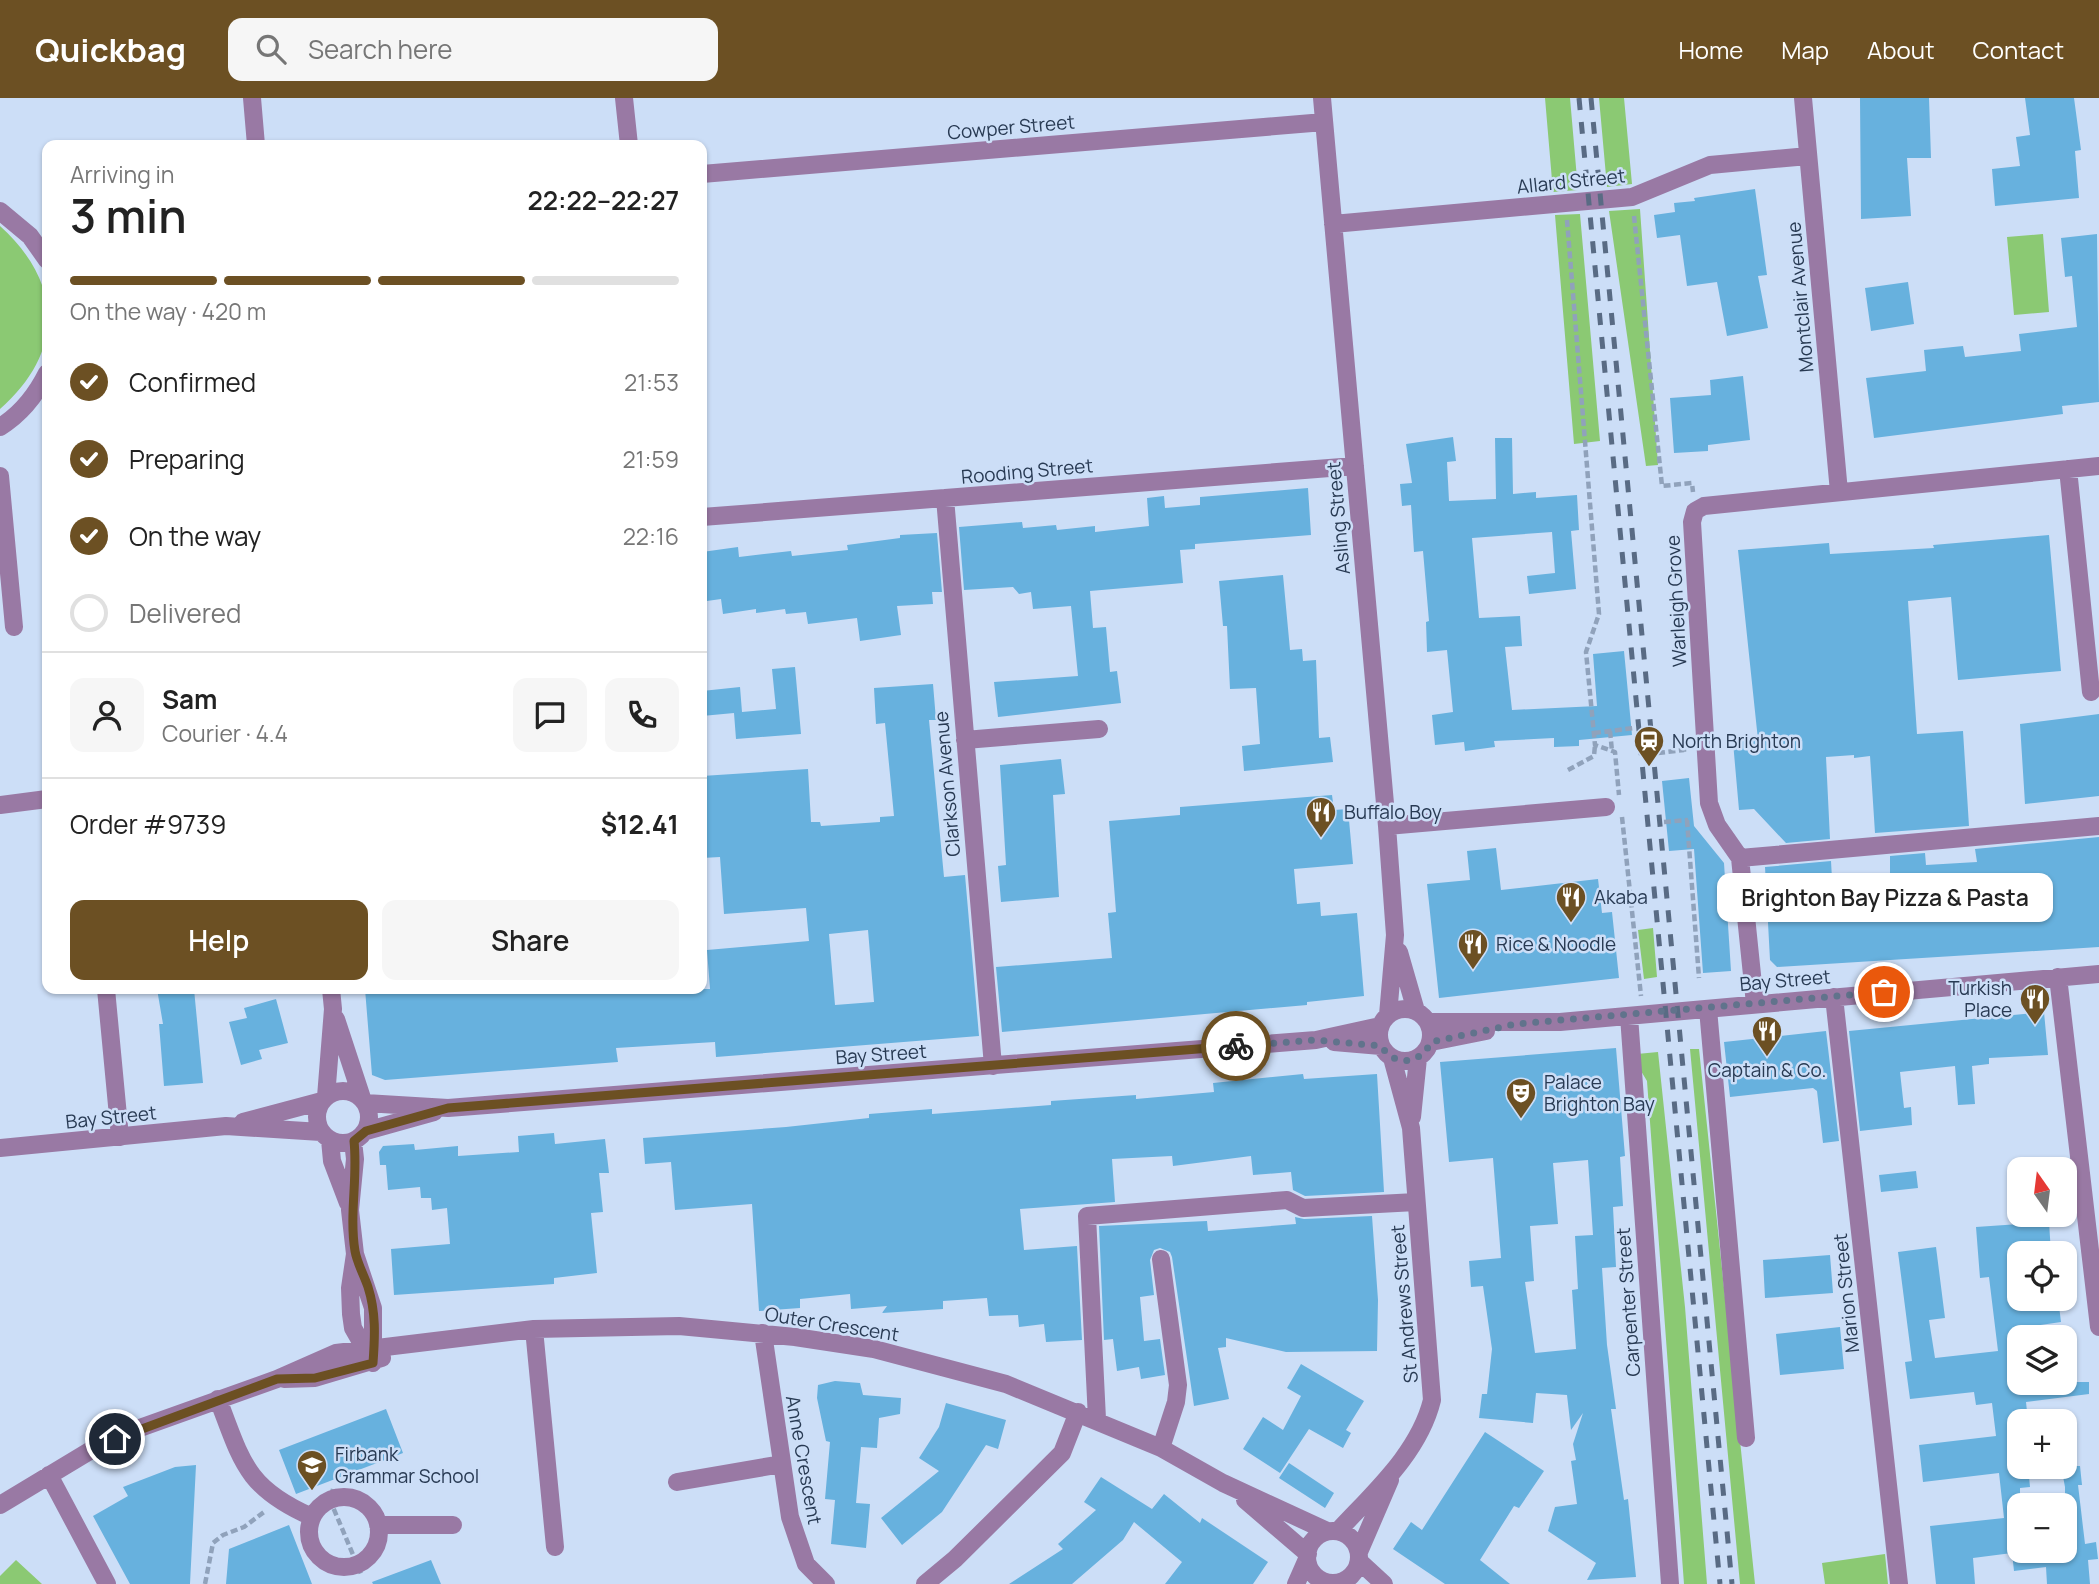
<!DOCTYPE html>
<meta charset="utf-8">
<style>
:root{--surface:#fff;--page:#f6f6f6;--text:#222;--muted:#767676;--line:#e0e0e0;--accent:#6c5023}
body{margin:0;font-family:Manrope,sans-serif;background:var(--page);color:var(--text);height:100vh;display:flex;flex-direction:column;font-size:26px;white-space:nowrap}
*{box-sizing:border-box;margin:0}
p{font-size:23px;color:var(--muted)}
.icon{flex:none;width:38px;height:38px;fill:none;stroke:currentColor;stroke-width:2;stroke-linecap:round;stroke-linejoin:round}
.map{position:relative;flex:1;overflow:hidden}
.details{position:absolute;left:42px;top:42px;width:665px;height:854px;display:flex;flex-direction:column;background:var(--surface);border-radius:14px;box-shadow:0 2px 5px #0004}
.details>*{flex:none}
.needle{width:46px;rotate:346deg}
.buttons{position:absolute;left:2007px;top:1059px;display:grid;gap:14px}
.buttons a{display:grid;place-items:center;width:70px;height:70px;border-radius:14px;background:var(--surface);box-shadow:0 2px 5px #0004;font-size:35px}
.pin{position:absolute;display:grid;place-items:center;width:60px;height:60px;color:#fff;margin:-30px;border:4px solid #fff;border-radius:50%;box-shadow:0 2px 7px #0007}
.courier{position:absolute;display:grid;place-items:center;width:70px;height:70px;margin:-35px;border:5px solid #6c5023;border-radius:50%;background:#fff;color:#222;box-shadow:0 2px 9px #0007}
.bubble{position:absolute;height:49px;border-radius:14px;background:var(--surface);box-shadow:0 2px 5px #0004;font-size:23px;font-weight:600;line-height:49px;text-align:center}
.summary em{font-style:normal;font-weight:600}
.summary div{display:flex;flex-direction:column-reverse}
.summary{display:flex;align-items:center;justify-content:space-between;height:119px;padding:0 28px}
h1{font-size:46px;font-weight:600;line-height:52px}
.bar{display:grid;grid-template-columns:repeat(4,1fr);gap:10px 7px;align-content:center;height:84px;padding:0 28px}
.bar i{height:9px;border-radius:5px;background:var(--line)}
.bar .on{background:var(--accent)}
.bar p{grid-column:span 4}
.line{display:flex;align-items:center;gap:18px;padding:0 28px;border-top:2px solid var(--line)}
.line div{flex:1}
.round{display:grid;place-items:center;flex:none;width:74px;height:74px;border-radius:14px;background:var(--page)}
ol{padding:0 28px;list-style:none}
li{display:flex;align-items:center;gap:21px;height:77px}
li p{margin-inline-start:auto}
li .icon{padding:7px;border-radius:50%;background:var(--accent);color:#fff;stroke-width:4}
li:last-child{color:var(--muted)}
li i{width:38px;height:38px;border:4px solid var(--line);border-radius:50%}
.action{display:flex;gap:14px;margin-top:auto;padding:14px 28px}
.action a{flex:1;height:80px;border-radius:14px;background:var(--accent);color:#fff;font-size:28px;font-weight:600;line-height:80px;text-align:center}
.action a+a{background:var(--page);color:var(--text)}
header{display:flex;align-items:center;gap:42px;box-sizing:border-box;height:98px;padding:0 35px;background:var(--accent);color:#fff}
header strong{font-size:33px}
nav{display:flex;gap:38px;margin-inline-start:auto;font-size:24px}
.search{width:490px;height:63px;background:var(--page);display:flex;align-items:center;gap:18px;box-sizing:border-box;padding:0 24px;border-radius:14px;color:var(--muted);font-size:26px}
.map>svg:first-child{display:block}
.green{fill:#8bc973}
.building{fill:#67b1de;fill-rule:evenodd}
.lines{fill:none;stroke-linecap:round;stroke-linejoin:round}
.path{stroke:#90a2bb;stroke-width:4.5;stroke-dasharray:7 3.5;stroke-linecap:butt}
.minor{stroke:#9979a4;stroke-width:18}
.rail{stroke:#596b84;stroke-width:5;stroke-dasharray:12 12;stroke-linecap:butt}
.done{stroke:#61738c;stroke-width:7;stroke-dasharray:0 12.6}
.route{stroke:#6c5023;stroke-width:9}
.labels{text-anchor:middle;stroke-width:5;stroke-linejoin:round;paint-order:stroke}
.street-label{font-size:19px;fill:#283a53;stroke:#ccdef7}
.poi-label{font-size:19px;fill:#283a53;stroke:#ccdef7;text-anchor:start}
</style>
<header>
<strong>Quickbag</strong>
<div class="search"><svg class="icon" aria-label="search" viewBox="0 0 24 24"><circle cx="10" cy="10" r="6"/><path d="M15 15l6 6"/></svg>Search here</div>
<nav><a>Home</a><a>Map</a><a>About</a><a>Contact</a></nav>
</header>
<div class="map">
<svg width="2099" height="1486" viewBox="0 0 2099 1486">
<rect width="100%" height="100%" fill="#ccdef7"/>
<path class="green" d="M1545 0H1570L1578 92 1553 94Z
M1599 0H1624L1632 86 1607 89Z
M1640 111 1658 367 1646 368 1609 113Z
M1580 116 1600 343 1574 346 1555 117Z
M0 128C63 185 65 254 0 311Z
M2043 136 2049 214 2014 217 2007 139Z
M1653 830 1657 879 1644 881 1638 832Z
M1690 951H1699L1755 1486H1740Z
M1658 954 1685 1209 1707 1486H1684L1647 983 1638 968 1637 956Z
M1885 1456 1888 1486H1825L1822 1465Z
M16 1462 42 1486H0V1478Z"/>
<path class="building" d="M1860 0H1929L1931 60H1907L1911 118 1861 121Z
M2025 0H2074L2081 52 2075 53 2079 100 1995 108 1992 71 2020 68 2016 39 2030 37Z
M1755 91 1767 177 1758 178 1768 230 1727 238 1717 184 1687 188 1680 137 1657 140 1654 117 1675 114 1674 105 1695 103 1694 100Z
M2097 136 2099 304 2062 308 2063 316 1874 340 1866 280 1926 273 1924 252 1963 248 1965 259 2021 253 2019 236 2077 229 2072 178 2065 179 2061 140Z
M1908 184 1914 226 1871 233 1865 190Z
M1743 278 1750 342 1708 347V353L1674 355 1670 300 1711 297 1710 282Z
M1453 339 1456 363 1447 364 1449 403 1496 401 1495 340H1512L1513 396 1536 394V400L1577 397 1579 432 1571 433 1576 491 1529 496 1527 478 1555 475 1552 434 1472 440 1479 520 1520 518 1522 548 1505 549 1512 612 1597 608 1593 556 1624 553 1632 637 1579 642V648L1554 649V640L1494 643 1495 649 1465 653 1464 644 1435 647 1432 617 1453 614 1447 552 1427 554 1426 524 1429 523 1423 453 1414 454 1411 407 1402 408 1400 386 1412 385 1406 346Z
M1308 390 1311 437 1195 446V451L1180 452 1183 485 1090 493 1093 530 1106 529 1110 574 1117 573 1121 605 998 619 994 584 1078 578 1071 508 1033 511 1031 494 1019 496 1013 489 964 492 959 429 1022 424 1023 430 1056 427 1057 432 1095 428V434L1149 428 1147 400 1164 398 1165 410 1200 407V399Z
M937 435 942 494H932L933 506 897 508 901 537 860 543 857 520 808 526 806 514 786 516 785 511 756 515V511L723 516 721 501 707 503 702 454 738 449 739 459 791 453 792 458 848 452 847 447 900 440V437Z
M2049 437 2061 573 1958 582 1951 499 1908 503 1917 636 1963 633 1969 728 1875 735 1870 658 1854 660V657L1826 659 1830 741 1786 745 1754 711 1739 712 1733 644 1758 642 1738 452 1829 445 1830 456 1934 450 1933 447Z
M1283 477 1290 552 1302 551 1303 563 1316 562 1319 640 1330 639 1333 664 1244 673 1242 648 1260 646 1256 590 1230 591 1227 528H1223L1219 483Z
M795 569 801 636 736 641 734 615 702 618V593L740 589 742 614 776 611 772 571Z
M933 586 936 622H929L944 779 965 777 979 938 716 959 715 944 616 950 618 964 385 982 372 977 365 891H710L707 852 809 843 806 810 724 816 720 759 702 760V678L808 671 811 724H820L821 728 880 724V719L894 718 885 625 876 626 874 590ZM868 832 874 904 835 907 829 836Z
M2099 616V698L2025 706 2020 626Z
M1061 661 1065 696 1053 697 1059 799 1001 804 998 768 1006 767 1000 667Z
M1689 680 1694 728 1724 765 1731 873 1703 875 1694 751 1669 753 1662 683Z
M1332 697 1334 712 1348 711 1353 766 1294 771 1297 806 1320 804 1321 818 1357 815 1364 898 1307 904V907L1002 934 996 869 1112 860 1108 815 1116 814 1109 723 1180 717V709Z
M2099 739V849L1777 869 1770 862 1765 769 1831 763 1833 798 1867 795 1865 779 1890 778V758L1925 755 1926 767 1977 764 1975 751Z
M1496 750 1501 792 1598 781 1602 815 1612 814 1619 880 1439 900 1427 786 1470 782 1467 753Z
M157 891H194L203 985 164 988 159 926H163Z
M276 901 288 945 259 952 262 961 241 967 229 924 247 920 244 910Z
M2044 914 2048 957 1989 960V966L1972 968 1975 1006 1958 1007 1955 968 1900 974 1904 1010 1911 1009 1912 1027 1860 1033 1849 933Z
M1826 933 1839 1043 1823 1045 1817 993 1813 990 1730 999 1724 944Z
M1616 950 1625 1058 1620 1059 1623 1108 1613 1109 1616 1169 1602 1170 1607 1247 1616 1311H1611L1624 1402 1628 1401 1636 1479 1587 1482 1596 1465 1548 1433 1555 1409 1577 1406 1571 1363 1576 1362 1573 1346 1583 1315 1571 1332 1567 1297 1536 1295 1533 1325 1479 1320 1482 1296H1487L1492 1251 1483 1188 1471 1189 1469 1163 1501 1160 1493 1060 1449 1064 1440 964ZM1588 1062 1593 1137 1575 1138 1578 1191 1572 1192 1576 1251 1535 1255 1525 1184 1534 1183 1530 1128 1558 1126 1553 1065Z
M1303 976 1304 981 1377 976 1384 1094 1305 1098 1293 1092 1291 1074 1253 1077 1251 1058 1173 1068 1172 1058 1112 1061 1115 1104 1020 1111 1024 1152 1077 1148 1082 1242 1046 1244 1044 1226 1019 1229 1018 1217 989 1218 987 1200 943 1203V1211L882 1215 887 1208 851 1211 850 1196 800 1201V1210L759 1213 752 1106 675 1112 671 1064 645 1066 643 1040 786 1029 869 1020V1016L932 1011V1016L1051 1007V1003L1136 997V1001L1214 994 1213 985Z
M554 1035 555 1046 605 1041 609 1075H599L603 1114 591 1115 597 1175 554 1180V1186L394 1197 391 1151 450 1146 447 1110 432 1112 431 1100H421L420 1089 388 1092 386 1067H380L379 1054 383 1048 414 1046 415 1052 458 1048V1058L519 1054 518 1038Z
M1916 1073 1918 1090 1881 1094 1879 1077Z
M1372 1118 1378 1202 1377 1253 1286 1254 1226 1240V1249L1218 1250 1229 1301 1194 1308 1172 1159 1170 1154 1160 1150 1154 1152 1150 1162 1154 1197 1140 1199 1144 1243 1160 1241 1165 1277 1141 1281 1139 1269 1117 1273 1113 1241 1104 1242 1099 1128 1207 1123 1208 1133 1296 1126 1295 1119 1304 1121Z
M2049 1124 2051 1155H2020V1200H2058L2061 1224 2020 1230V1284H2089V1296L2026 1304 2028 1323H2020V1368H2028L2030 1389 2020 1390V1452H2065V1389L2061 1368H2080L2082 1387H2078L2085 1446 2096 1444 2098 1461 2088 1462 2090 1486H2047L2046 1469 2014 1473 2012 1455 1973 1460 1975 1486H1936L1930 1428 2004 1420 1999 1375 1923 1384 1919 1347 1996 1338 1992 1305 1976 1307 1974 1294 1910 1301 1905 1264 1912 1263 1898 1154 1936 1149 1945 1220 1929 1222 1935 1260 1998 1253 1989 1179 1980 1180 1976 1129Z
M1830 1157 1833 1195 1765 1200 1763 1162Z
M1840 1229 1844 1271 1780 1277 1776 1236Z
M1301 1266 1364 1303 1346 1332 1351 1335 1343 1350 1309 1331 1280 1375 1243 1351 1263 1319 1283 1332 1301 1298 1287 1290Z
M835 1283 860 1285 863 1297 901 1300 900 1316 879 1320 877 1350 861 1349 856 1405 870 1406 866 1450 831 1446 835 1402 825 1401 830 1344 826 1343 817 1300 818 1287Z
M946 1305 1006 1322 998 1351 986 1347 942 1414 902 1447 881 1420 939 1373 919 1360 939 1329Z
M386 1311 403 1355 296 1396 279 1352Z
M1485 1334 1544 1373 1519 1410 1514 1408 1480 1462 1510 1486H1445L1393 1451 1411 1424 1422 1432Z
M1289 1365 1334 1395 1325 1410 1279 1380Z
M196 1367 190 1486H130L93 1418 128 1398 123 1389 175 1369Z
M1101 1379 1152 1411 1164 1396 1200 1425 1202 1420 1268 1464 1253 1486H1165L1182 1464 1134 1424 1123 1442 1072 1486H1009L1063 1451 1058 1446 1096 1412 1084 1404Z
M289 1427 312 1486H226L229 1451Z
M431 1462 441 1486H373L372 1484Z"/>
<g class="lines">
<path class="path" d="M1634 118 1662 388 1692 385 1693 394
M1567 122 1599 516 1586 554 1595 647 1615 654 1619 697
M1610 633 1612 653
M1594 635 1634 630
M1658 655 1684 652V656
M1568 672 1594 658 1595 647
M1622 719 1641 898
M1687 722 1699 880
M1664 724 1688 722
M333 1391 330 1402 362 1478
M205 1486 213 1445 223 1437 244 1429 264 1414"/>
<path class="minor" d="M252 0 256 47
M624 0 629 47
M1322 0 1387 728 1395 837 1388 917
M1803 0 1839 394
M702 76 1324 24
M0 113 30 138 47 162
M1333 126 1632 99 1710 67 1808 58
M0 329C21 316 36 297 47 275
M2068 371 2091 594
M0 378 14 529
M945 400 993 968
M702 419 1355 368
M965 642 1099 631
M0 707 47 701
M1387 728 1606 709
M1740 760 2099 728
M1399 854 1416 913
M2058 879 2099 1229
M106 891 120 1039
M1834 899 1899 1486
M1755 906 1740 760 1717 727 1709 705 1692 424 1695 413 1704 408 2099 368
M1379 937a26 26 0 1 1 52 0a26 26 0 1 1-52 0Z
M1708 911 1746 1340
M1629 918 1670 1486
M336 921 362 1000
M1428 924H1560L2099 876
M1334 944 1381 948
M1431 944 1486 933
M317 1019a26 26 0 1 1 52 0a26 26 0 1 1-52 0Z
M326 999 333 911 331 891
M365 1005 448 1010 1316 942 1380 928
M1412 1019 1418 960
M243 1024 322 1003
M366 1033 434 1014
M330 1042 332 1063 348 1105
M353 1043 355 1061 350 1112 355 1156 350 1190 351 1216 353 1230 373 1265
M0 1050 226 1028 321 1034
M355 1156 373 1210V1261
M534 1231 555 1449
M763 1235 790 1419 806 1466 826 1486
M284 1281 315 1280 382 1260
M218 1301C242 1364 246 1390 312 1419
M1097 1321 1087 1118 1287 1102 1303 1110 1416 1104
M1161 1350 1176 1304 1178 1287 1161 1161
M49 1377 107 1486
M677 1384 782 1366
M309 1434a35 35 0 1 1 70 0a35 35 0 1 1-70 0Z
M1245 1402 1308 1456
M0 1407 93 1351 137 1331 277 1281 336 1255 534 1231 679 1228 795 1239 874 1251 1006 1286 1161 1350 1223 1385 1327 1433
M378 1427H453
M1307 1459a26 26 0 1 1 52 0a26 26 0 1 1-52 0Z
M1338 1433C1373 1395 1419 1355 1432 1302L1411 1030 1392 960
M1359 1454 1390 1382
M1359 1463 1384 1486
M925 1486 955 1461 1062 1355 1078 1314
M1296 1486 1307 1461"/>
<path class="rail" d="M1579 0 1720 1486
M1591 0 1732 1486"/>
</g>
<g class="lines">
<path class="done" d="M1236 948 1316 942 1381 948C1395 969 1420 967 1431 944L1516 926 1884 894"/>
<path class="route" d="M115 1341 277 1281 315 1280 373 1265C375 1238 376 1214 368 1189 364 1177 357 1165 355 1153 349 1116 358 1080 354 1043L366 1033 448 1010 1236 948"/>
</g>
<defs>
<g id="station-pin" transform="scale(1.575)"><path d="M0 17L-7.5 6A9.5 9.5 0 1 1 7.5 6Z" fill="#6c5023" stroke="#ccdef7"/><path d="M-3-6H3Q5-6 5-4V2Q5 4 3 4L4.5 6H3L1.5 4h-3L-3 6H-4.5L-3 4Q-5 4-5 2V-4Q-5-6-3-6ZM-3.5-4v3h7v-3ZM-3.5 1v1.5H-2V1ZM2 1v1.5H3.5V1Z" fill="#fff"/></g>
<g id="restaurant-pin" transform="scale(1.575)"><path d="M0 17L-7.5 6A9.5 9.5 0 1 1 7.5 6Z" fill="#6c5023" stroke="#ccdef7"/><path d="M-5-6h1v4h1v-4h1v4h1v-4h1v5L-1.5 .5V6h-2V.5L-5-1ZM5-6V6H3V1.5H1.5Q1.5-4 5-6Z" fill="#fff"/></g>
<g id="theatre-pin" transform="scale(1.575)"><path d="M0 17L-7.5 6A9.5 9.5 0 1 1 7.5 6Z" fill="#6c5023" stroke="#ccdef7"/><path d="M-5-5.5Q0-4 5-5.5V0Q5 5 0 6Q-5 5-5 0ZM-3.3-2.5H-1v1.5H-3.3ZM1-2.5H3.3v1.5H1ZM-2.8 1Q0 5.5 2.8 1Z" fill="#fff"/></g>
<g id="school-pin" transform="scale(1.575)"><path d="M0 17L-7.5 6A9.5 9.5 0 1 1 7.5 6Z" fill="#6c5023" stroke="#ccdef7"/><path d="M0-5L7-2L0 1L-7-2ZM-4 1L0 2.5L4 1V4Q0 6-4 4Z" fill="#fff"/></g>
</defs>
<g fill-rule="evenodd">
<use href="#station-pin" x="1649" y="643"/>
<use href="#restaurant-pin" x="1321" y="714"/>
<use href="#restaurant-pin" x="1571" y="799"/>
<use href="#restaurant-pin" x="1473" y="846"/>
<use href="#restaurant-pin" x="2035" y="901"/>
<use href="#restaurant-pin" x="1767" y="933"/>
<use href="#theatre-pin" x="1521" y="995"/>
<use href="#school-pin" x="312" y="1367"/>
</g>
<g class="labels">
<g class="street-label">
<text transform="translate(1011 29) rotate(-5)" y="7">Cowper Street</text>
<text transform="translate(1571 83) rotate(-6)" y="7">Allard Street</text>
<text transform="translate(1800 199) rotate(-95)" y="7">Montclair Avenue</text>
<text transform="translate(1027 373) rotate(-5)" y="7">Rooding Street</text>
<text transform="translate(1338 420) rotate(-95)" y="7">Asling Street</text>
<text transform="translate(1676 503) rotate(-93)" y="7">Warleigh Grove</text>
<text transform="translate(947 686) rotate(-95)" y="7">Clarkson Avenue</text>
<text transform="translate(1785 882) rotate(-5)" y="7">Bay Street</text>
<text transform="translate(881 956) rotate(-4)" y="7">Bay Street</text>
<text transform="translate(111 1019) rotate(-6)" y="7">Bay Street</text>
<text transform="translate(1846 1195) rotate(-96)" y="7">Marion Street</text>
<text transform="translate(1628 1204) rotate(-94)" y="7">Carpenter Street</text>
<text transform="translate(1404 1206) rotate(-95)" y="7">St Andrews Street</text>
<text transform="translate(832 1226) rotate(9)" y="7">Outer Crescent</text>
<text transform="translate(804 1362) rotate(80)" y="7">Anne Crescent</text>
</g>
<g class="poi-label">
<text x="1672" y="650">North Brighton</text>
<text x="1344" y="721">Buffalo Boy</text>
<text x="1594" y="806">Akaba</text>
<text x="1496" y="853">Rice &amp; Noodle</text>
<text x="2012" y="897" text-anchor="end">Turkish<tspan x="2012" dy="22">Place</tspan></text>
<text x="1767" y="979" text-anchor="middle">Captain &amp; Co.</text>
<text x="1544" y="991">Palace<tspan x="1544" dy="22">Brighton Bay</tspan></text>
<text x="335" y="1363">Firbank<tspan x="335" dy="22">Grammar School</tspan></text>
</g>
</g>
</svg>
<div class="buttons">
<a><svg class="needle" viewBox="-14 -14 28 28"><path d="M0-13l5 13h-10z" fill="#e53935"/><path d="M0 13l5-13h-10z" fill="#767676"/></svg></a>
<a><svg class="icon" aria-label="locate" viewBox="0 0 24 24"><circle cx="12" cy="12" r="6"/><path d="M12 2v4M12 18v4M2 12h4M18 12h4"/></svg></a>
<a><svg class="icon" aria-label="layers" viewBox="0 0 24 24"><path d="M12 4l9 5-9 5-9-5zM3 14l9 5 9-5"/></svg></a>
<a>+</a>
<a>−</a>
</div>
<div class="pin" style="left:1884px;top:894px;background:#ea580c"><svg class="icon" aria-label="bag" viewBox="0 0 24 24"><path d="M5 8h14l-1 12H6zM9 8a3 3 0 0 1 6 0"/></svg></div>
<div class="pin" style="left:115px;top:1341px;background:#1f2937"><svg class="icon" aria-label="home" viewBox="0 0 24 24"><path d="M3 11l9-7 9 7M6 9v11h12V9"/></svg></div>
<div class="courier" style="left:1236px;top:948px"><svg class="icon" aria-label="bike" viewBox="0 0 24 24"><circle cx="6" cy="16" r="4"/><circle cx="18" cy="16" r="4"/><path d="M6 16l4-8h5l3 8M10 8l3 8H6M13 5h3"/></svg></div>
<div class="bubble" style="left:1717px;top:775px;width:336px">Brighton Bay Pizza &amp; Pasta</div>
<section class="details">
<div class="summary"><div><h1>3 min</h1><p>Arriving in</p></div><em>22:22–22:27</em></div>
<div class="bar"><i class="on"></i><i class="on"></i><i class="on"></i><i></i><p>On the way · 420 m</p></div>
<ol>
<li><svg class="icon" aria-label="check" viewBox="0 0 24 24"><path d="M5 12l5 5 9-10"/></svg>Confirmed<p>21:53</p></li>
<li><svg class="icon" aria-label="check" viewBox="0 0 24 24"><path d="M5 12l5 5 9-10"/></svg>Preparing<p>21:59</p></li>
<li><svg class="icon" aria-label="check" viewBox="0 0 24 24"><path d="M5 12l5 5 9-10"/></svg>On the way<p>22:16</p></li>
<li><i></i>Delivered</li>
</ol>
<div class="line" style="height:126px"><a class="round"><svg class="icon" aria-label="person" viewBox="0 0 24 24"><circle cx="12" cy="8" r="4"/><path d="M4 21q1-7 8-7t8 7"/></svg></a><div><b>Sam</b><p>Courier · 4.4</p></div><a class="round"><svg class="icon" aria-label="chat" viewBox="0 0 24 24"><path d="M4 5h16v11H9l-5 4z"/></svg></a><a class="round"><svg class="icon" aria-label="phone" viewBox="0 0 24 24"><path d="M5 4h4l2 5-3 2q2 4 5 5l2-3 5 2v4C11 20 4 13 5 4z"/></svg></a></div>
<div class="line" style="height:91px"><div>Order #9739</div><b>$12.41</b></div>
<div class="action"><a>Help</a><a>Share</a></div>
</section>
</div>
